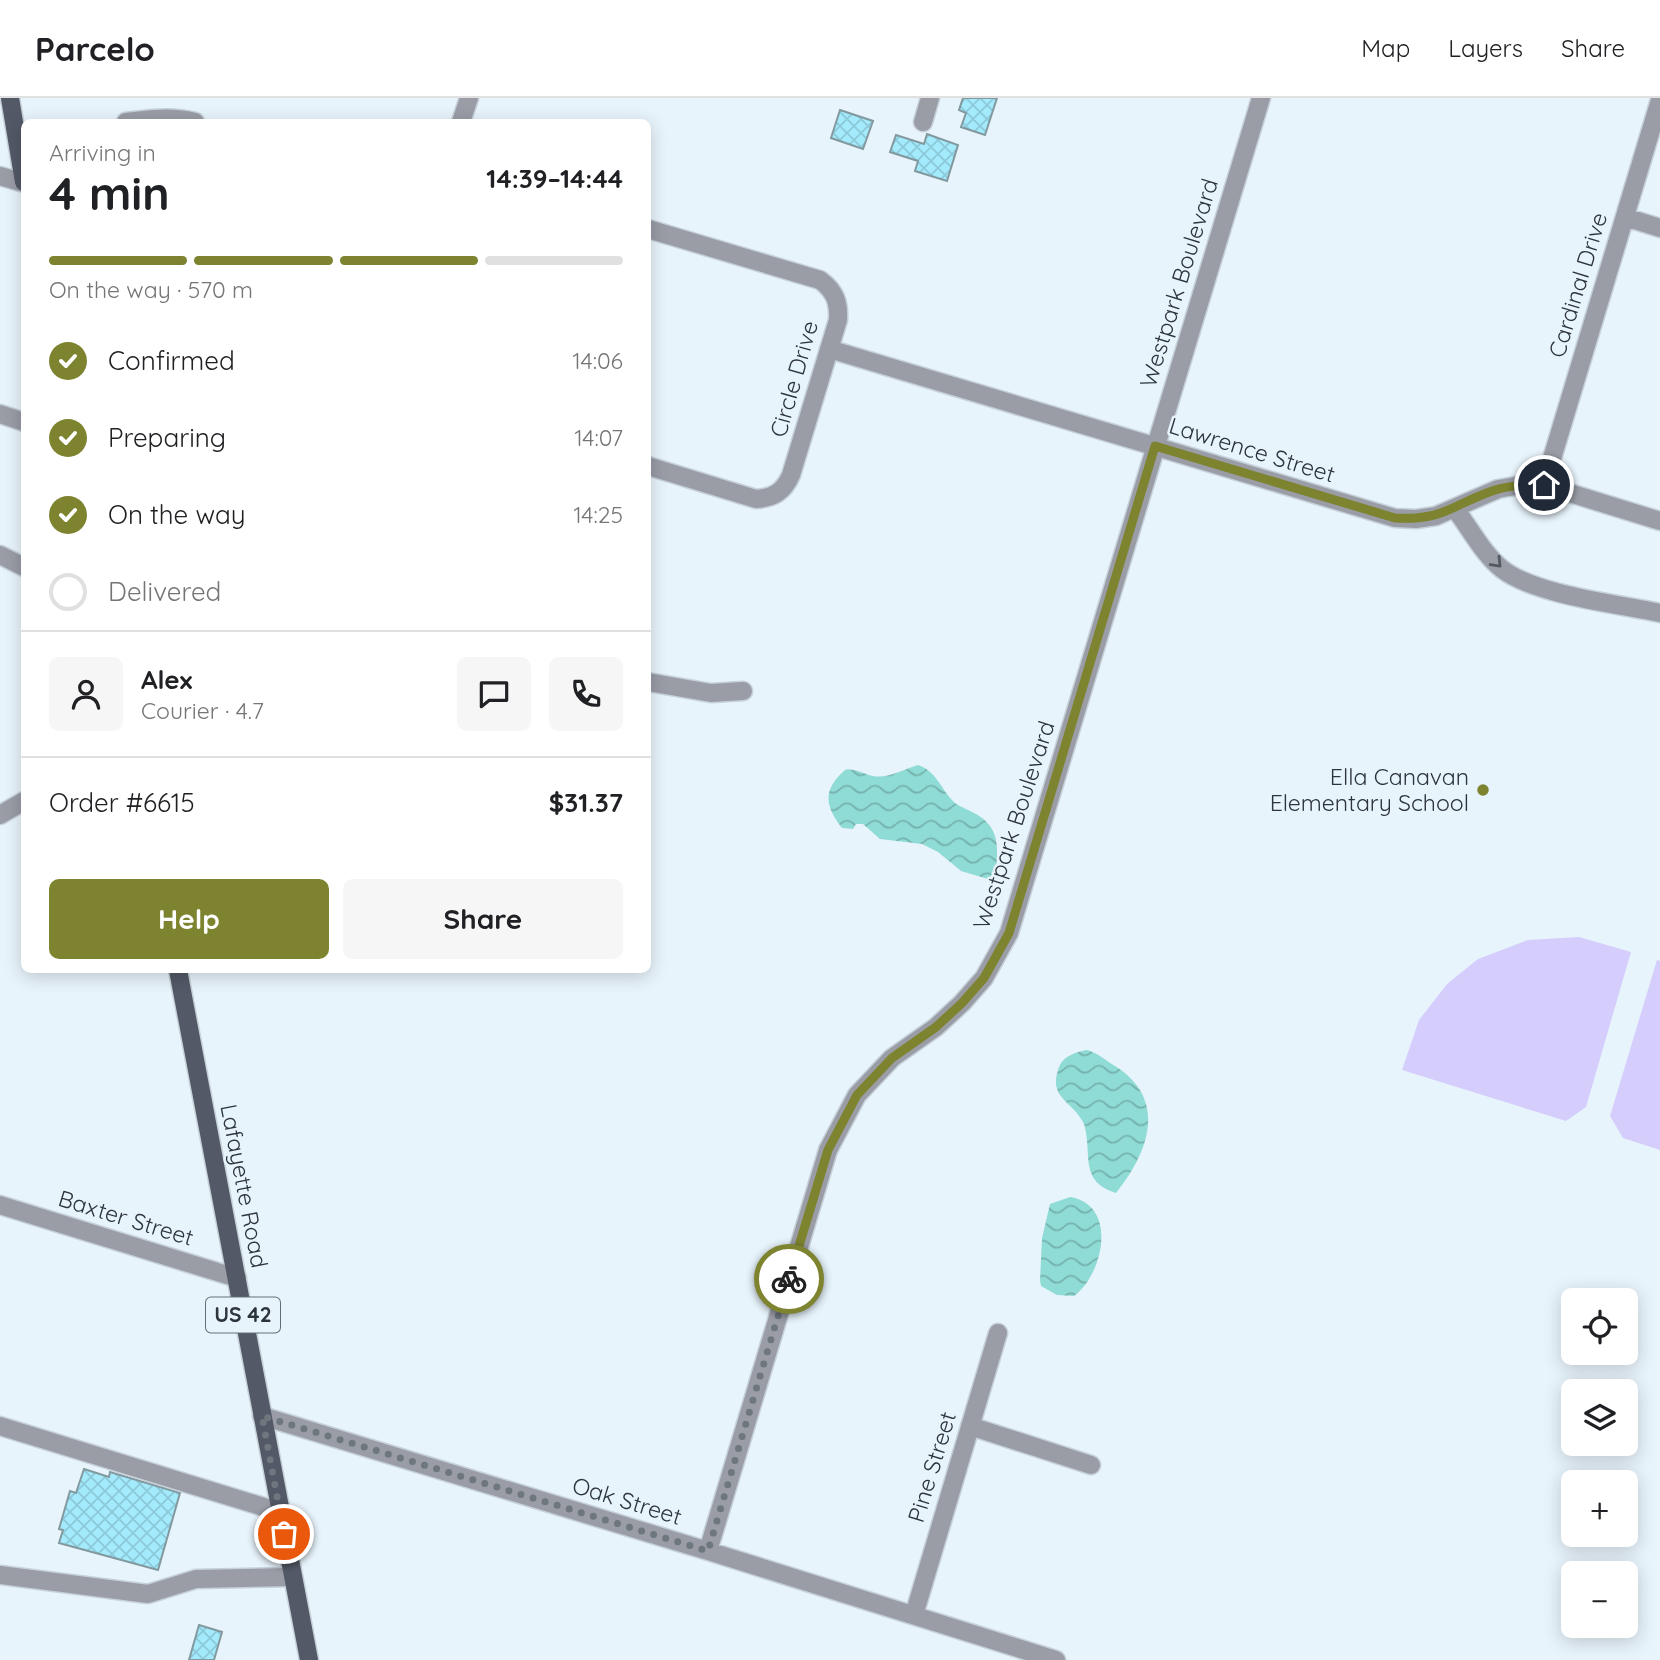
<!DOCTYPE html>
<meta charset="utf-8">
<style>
:root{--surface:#fff;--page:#f6f6f6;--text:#202124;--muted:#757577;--line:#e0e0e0;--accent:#7d832e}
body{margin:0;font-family:Quicksand,sans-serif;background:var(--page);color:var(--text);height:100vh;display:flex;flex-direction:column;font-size:26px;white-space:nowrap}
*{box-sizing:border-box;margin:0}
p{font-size:23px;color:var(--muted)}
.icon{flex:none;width:38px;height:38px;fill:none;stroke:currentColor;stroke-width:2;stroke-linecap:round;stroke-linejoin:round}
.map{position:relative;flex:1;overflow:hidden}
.drawer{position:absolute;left:21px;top:21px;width:630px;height:854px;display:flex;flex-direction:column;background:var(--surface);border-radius:10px;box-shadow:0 4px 18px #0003}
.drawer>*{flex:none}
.tools{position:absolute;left:1561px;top:1190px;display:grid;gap:14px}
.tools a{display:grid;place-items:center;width:77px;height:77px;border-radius:10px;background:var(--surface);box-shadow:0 4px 18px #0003;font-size:35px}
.pin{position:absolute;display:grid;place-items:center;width:60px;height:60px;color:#fff;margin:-30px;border:4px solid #fff;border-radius:50%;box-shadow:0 2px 7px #0007}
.courier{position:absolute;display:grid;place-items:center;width:70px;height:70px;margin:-35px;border:5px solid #7d832e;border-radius:50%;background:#fff;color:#222;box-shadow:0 2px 9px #0007}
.summary em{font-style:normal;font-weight:700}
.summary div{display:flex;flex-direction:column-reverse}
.summary{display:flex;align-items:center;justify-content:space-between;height:119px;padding:0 28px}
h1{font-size:46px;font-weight:700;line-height:52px}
.bar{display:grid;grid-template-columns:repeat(4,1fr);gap:10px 7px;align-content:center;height:84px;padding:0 28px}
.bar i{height:9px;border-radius:5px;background:var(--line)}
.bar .on{background:var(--accent)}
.bar p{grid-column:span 4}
.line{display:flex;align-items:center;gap:18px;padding:0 28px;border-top:2px solid var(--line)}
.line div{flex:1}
.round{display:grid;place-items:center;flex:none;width:74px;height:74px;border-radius:10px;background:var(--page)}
ol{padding:0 28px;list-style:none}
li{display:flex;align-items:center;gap:21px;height:77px}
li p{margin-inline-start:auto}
li .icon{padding:7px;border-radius:50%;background:var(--accent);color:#fff;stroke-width:4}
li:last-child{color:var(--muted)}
li i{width:38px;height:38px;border:4px solid var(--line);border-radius:50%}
.button{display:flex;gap:14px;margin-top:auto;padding:14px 28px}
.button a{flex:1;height:80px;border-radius:10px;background:var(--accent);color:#fff;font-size:28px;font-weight:700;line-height:80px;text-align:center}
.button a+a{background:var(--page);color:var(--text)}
header{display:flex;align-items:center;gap:42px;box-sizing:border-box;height:98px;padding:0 35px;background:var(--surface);border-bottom:2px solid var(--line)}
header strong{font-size:33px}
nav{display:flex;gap:38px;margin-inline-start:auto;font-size:24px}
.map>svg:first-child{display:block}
.park{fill:#d5cefd}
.water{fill:url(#water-waves)}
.building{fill:url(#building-cross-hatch);stroke:#82999f;stroke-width:2}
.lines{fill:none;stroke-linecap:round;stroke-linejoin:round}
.minor-casing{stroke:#c6d1d9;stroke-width:21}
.major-casing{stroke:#c6d1d9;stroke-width:21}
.minor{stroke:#9a9da6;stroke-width:18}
.major{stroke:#535967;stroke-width:18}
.oneway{stroke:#535960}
.done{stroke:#6e777e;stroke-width:7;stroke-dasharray:0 12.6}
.route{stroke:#7d832e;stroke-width:9}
.poi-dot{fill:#7d832e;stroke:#e8f4fc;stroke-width:2.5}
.labels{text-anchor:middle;stroke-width:5;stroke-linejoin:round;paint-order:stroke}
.shield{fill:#e8f4fc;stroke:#656e74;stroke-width:2}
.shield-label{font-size:21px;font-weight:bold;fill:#2d343a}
.street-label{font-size:23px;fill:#2d343a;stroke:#e8f4fc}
.poi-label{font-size:23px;fill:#2d343a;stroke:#e8f4fc;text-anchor:end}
</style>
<header>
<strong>Parcelo</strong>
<nav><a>Map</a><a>Layers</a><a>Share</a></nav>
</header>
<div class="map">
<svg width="1660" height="1562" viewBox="0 0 1660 1562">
<defs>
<pattern id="water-waves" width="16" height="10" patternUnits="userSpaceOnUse" patternTransform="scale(1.75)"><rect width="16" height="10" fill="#8fdbd5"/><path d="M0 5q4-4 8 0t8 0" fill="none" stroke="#75b2ae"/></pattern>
<pattern id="building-cross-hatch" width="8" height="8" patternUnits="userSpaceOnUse" patternTransform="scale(1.75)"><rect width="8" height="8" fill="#a2eafc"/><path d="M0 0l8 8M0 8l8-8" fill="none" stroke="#8cc9d9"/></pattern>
</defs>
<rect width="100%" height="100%" fill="#e8f4fc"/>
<path class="park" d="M1579 839 1631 854 1586 1009 1566 1023 1402 972 1419 922 1447 886 1478 861 1528 842Z
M1657 862 1660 863V1052L1623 1040 1610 1018Z"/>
<path class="water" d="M918 667C936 673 940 689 952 702 957 708 963 709 970 713 990 722 998 735 997 756 997 765 996 775 988 781L961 773 938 754 922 746 880 741 863 726H856L853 731 842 730C825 708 822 692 845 672 855 670 863 676 873 678 888 681 904 671 918 667Z
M1087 952C1098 955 1105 962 1115 968 1169 1002 1148 1055 1116 1095 1078 1083 1093 1056 1084 1026 1073 1002 1047 1001 1059 969 1063 958 1076 954 1087 952Z
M1070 1099C1119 1107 1103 1177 1074 1198L1057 1197 1041 1188 1040 1182 1042 1140 1050 1106Z"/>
<path class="building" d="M963 0H997L985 37 961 29 966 15 959 12Z
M840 12 873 23 863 51 831 40Z
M927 36 958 47 947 83 915 73 918 63 890 54 896 37 924 46Z
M84 1371 109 1379 110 1374 180 1395 158 1472 59 1445 63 1432 59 1431 70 1393 76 1395Z
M199 1527 222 1534 214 1562H189Z"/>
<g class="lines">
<g class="minor-casing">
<path id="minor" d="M126 24C149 21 172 18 195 24
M461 24 469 0
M923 24 930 0
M0 78 24 85
M1625 119 1660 130
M648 131 820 182C835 193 839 204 838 222L791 377C784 393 774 400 756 401L648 368
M829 251 1395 420 1416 421 1436 418 1498 391 1521 387H1544L1660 423
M0 316 24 324
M1544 387 1660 2
M1455 411C1470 430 1483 456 1502 471 1535 497 1618 506 1660 515
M0 457 24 469
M648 584 711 595 743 593
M0 717 24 703
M0 1107 237 1180
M262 1318 708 1453 1056 1562
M0 1328 280 1414
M970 1328 1091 1367
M708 1453 828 1052 857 997 892 960 936 929 962 905 984 880 1009 835 1261 0
M0 1477 148 1496 196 1481 293 1479
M914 1517 998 1235"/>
</g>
<g class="major-casing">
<path id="major" d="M10 0 24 84
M178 872 309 1562"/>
</g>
<use href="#minor" class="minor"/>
<use href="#major" class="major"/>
</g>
<defs><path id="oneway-chevron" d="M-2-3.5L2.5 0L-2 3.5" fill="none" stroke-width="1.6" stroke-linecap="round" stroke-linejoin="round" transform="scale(1.75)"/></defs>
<use class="oneway" href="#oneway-chevron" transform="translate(1497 465) rotate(46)"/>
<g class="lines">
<path class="done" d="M284 1436 262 1318 708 1453 789 1181"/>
<path class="route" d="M789 1181 828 1052 857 997 892 960 936 929 962 905 984 880 1009 835 1155 348 1395 420C1444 423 1453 406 1495 392 1511 387 1527 387 1544 387"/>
</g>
<circle class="poi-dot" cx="1483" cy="692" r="7"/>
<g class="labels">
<rect class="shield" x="206" y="1199.5" width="74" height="35" rx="5"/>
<g class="shield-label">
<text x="243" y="1224">US 42</text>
</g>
<g class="street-label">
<text transform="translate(1179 185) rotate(-73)" y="8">Westpark Boulevard</text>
<text transform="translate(1578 187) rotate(-73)" y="8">Cardinal Drive</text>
<text transform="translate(794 281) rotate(-74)" y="8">Circle Drive</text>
<text transform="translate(1252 352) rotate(17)" y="8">Lawrence Street</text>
<text transform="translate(1014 727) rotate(-72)" y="8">Westpark Boulevard</text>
<text transform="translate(244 1088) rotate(79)" y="8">Lafayette Road</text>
<text transform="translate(126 1120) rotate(17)" y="8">Baxter Street</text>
<text transform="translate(932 1369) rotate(-73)" y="8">Pine Street</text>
<text transform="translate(627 1403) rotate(17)" y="8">Oak Street</text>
</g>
<g class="poi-label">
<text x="1469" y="687">Ella Canavan<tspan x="1469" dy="26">Elementary School</tspan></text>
</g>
</g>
</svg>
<div class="tools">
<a><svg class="icon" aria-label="locate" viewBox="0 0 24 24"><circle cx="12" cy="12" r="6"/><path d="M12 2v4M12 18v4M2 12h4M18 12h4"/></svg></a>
<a><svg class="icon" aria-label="layers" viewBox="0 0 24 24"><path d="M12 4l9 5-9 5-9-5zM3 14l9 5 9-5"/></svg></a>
<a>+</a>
<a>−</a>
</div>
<div class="pin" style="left:284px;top:1436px;background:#ea580c"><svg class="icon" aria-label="bag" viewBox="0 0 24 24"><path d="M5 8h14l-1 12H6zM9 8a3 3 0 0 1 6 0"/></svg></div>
<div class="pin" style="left:1544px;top:387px;background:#1f2937"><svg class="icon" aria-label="home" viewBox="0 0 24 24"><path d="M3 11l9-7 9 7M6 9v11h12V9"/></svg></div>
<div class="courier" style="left:789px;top:1181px"><svg class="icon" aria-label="bike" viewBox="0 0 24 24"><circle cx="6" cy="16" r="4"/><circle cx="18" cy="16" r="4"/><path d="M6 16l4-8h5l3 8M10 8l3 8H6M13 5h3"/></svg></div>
<section class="drawer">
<div class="summary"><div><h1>4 min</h1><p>Arriving in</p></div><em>14:39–14:44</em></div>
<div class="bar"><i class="on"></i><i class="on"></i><i class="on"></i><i></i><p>On the way · 570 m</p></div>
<ol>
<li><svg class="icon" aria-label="check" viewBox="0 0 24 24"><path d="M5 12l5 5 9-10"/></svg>Confirmed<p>14:06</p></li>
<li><svg class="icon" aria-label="check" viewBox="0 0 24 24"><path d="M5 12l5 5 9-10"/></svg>Preparing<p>14:07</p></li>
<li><svg class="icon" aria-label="check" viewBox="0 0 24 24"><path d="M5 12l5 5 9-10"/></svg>On the way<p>14:25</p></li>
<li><i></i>Delivered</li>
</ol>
<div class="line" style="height:126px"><a class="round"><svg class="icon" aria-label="person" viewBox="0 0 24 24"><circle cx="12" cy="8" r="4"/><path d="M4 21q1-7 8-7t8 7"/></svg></a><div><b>Alex</b><p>Courier · 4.7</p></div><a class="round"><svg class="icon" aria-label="chat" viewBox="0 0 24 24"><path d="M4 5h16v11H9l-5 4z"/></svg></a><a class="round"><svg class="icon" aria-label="phone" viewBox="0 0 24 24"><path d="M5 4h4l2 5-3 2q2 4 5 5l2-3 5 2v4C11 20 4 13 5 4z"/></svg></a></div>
<div class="line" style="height:91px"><div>Order #6615</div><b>$31.37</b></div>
<div class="button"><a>Help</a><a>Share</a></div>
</section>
</div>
